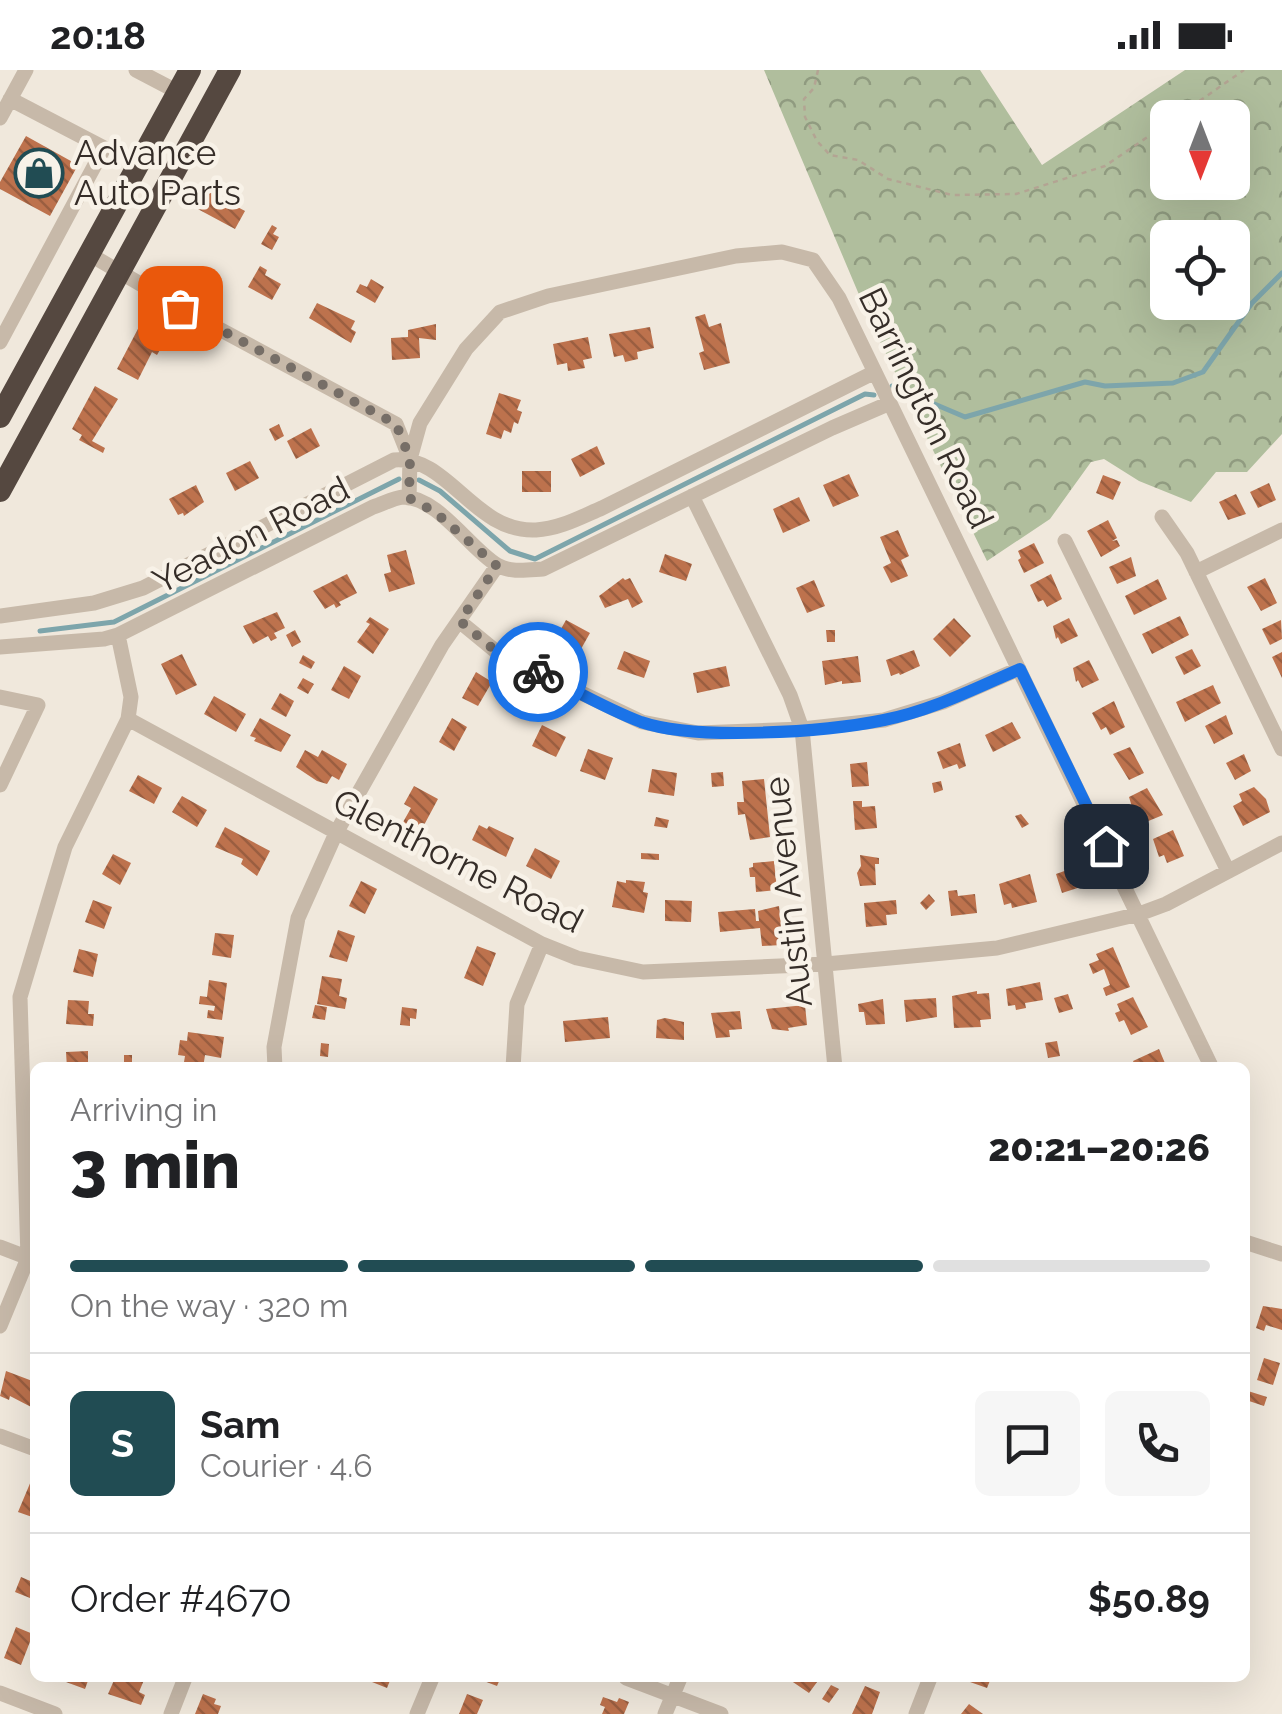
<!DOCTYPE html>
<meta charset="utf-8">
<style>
:root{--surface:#fff;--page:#f6f6f6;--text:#202124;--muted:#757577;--line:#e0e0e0;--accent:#214c53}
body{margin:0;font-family:Raleway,sans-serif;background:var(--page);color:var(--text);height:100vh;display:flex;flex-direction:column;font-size:38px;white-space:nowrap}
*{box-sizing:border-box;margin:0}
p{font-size:32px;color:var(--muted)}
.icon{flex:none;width:55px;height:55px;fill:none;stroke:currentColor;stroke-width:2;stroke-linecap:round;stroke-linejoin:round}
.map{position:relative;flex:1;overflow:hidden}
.drawer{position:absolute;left:30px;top:992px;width:1220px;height:620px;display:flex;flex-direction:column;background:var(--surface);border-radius:15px;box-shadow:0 10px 40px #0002}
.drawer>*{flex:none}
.needle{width:65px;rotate:180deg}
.fabs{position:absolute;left:1150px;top:30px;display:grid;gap:20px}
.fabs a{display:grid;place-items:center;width:100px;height:100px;border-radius:15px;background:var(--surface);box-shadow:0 10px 40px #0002;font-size:50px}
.pin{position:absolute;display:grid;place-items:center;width:85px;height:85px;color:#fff;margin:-42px;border-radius:20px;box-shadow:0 5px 15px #0006}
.courier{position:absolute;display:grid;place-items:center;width:100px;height:100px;margin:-50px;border:8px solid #1a73e8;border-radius:50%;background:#fff;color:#222;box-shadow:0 2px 12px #0007}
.headline em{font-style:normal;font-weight:800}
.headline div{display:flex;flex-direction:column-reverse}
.headline{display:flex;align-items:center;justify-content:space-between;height:170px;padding:0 40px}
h1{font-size:65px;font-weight:800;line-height:75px}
.bar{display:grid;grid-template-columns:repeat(4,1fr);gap:15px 10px;align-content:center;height:120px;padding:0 40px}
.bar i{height:12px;border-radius:8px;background:var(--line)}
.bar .current{background:var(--accent)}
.bar p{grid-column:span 4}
.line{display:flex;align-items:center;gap:25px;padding:0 40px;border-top:2px solid var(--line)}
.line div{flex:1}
.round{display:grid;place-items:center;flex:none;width:105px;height:105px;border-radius:15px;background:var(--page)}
.status{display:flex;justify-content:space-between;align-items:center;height:70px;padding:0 50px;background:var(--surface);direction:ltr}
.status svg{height:28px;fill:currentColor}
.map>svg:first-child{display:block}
.forest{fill:url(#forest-crowns);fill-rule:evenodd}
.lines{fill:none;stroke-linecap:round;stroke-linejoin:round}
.stream{stroke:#7da5ab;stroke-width:5}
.building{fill:url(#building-back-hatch)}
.path{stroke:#b3a493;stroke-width:2.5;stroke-dasharray:5 5;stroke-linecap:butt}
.minor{stroke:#c7b9a9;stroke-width:15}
.highway{stroke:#554840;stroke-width:22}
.done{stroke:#766e67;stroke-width:10;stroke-dasharray:0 18}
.route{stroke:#1a73e8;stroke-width:12}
.labels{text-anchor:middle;stroke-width:9;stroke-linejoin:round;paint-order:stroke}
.poi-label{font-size:35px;fill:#352d28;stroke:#f8f2e8;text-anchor:start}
.street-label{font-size:35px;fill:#352d28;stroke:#f8f2e8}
</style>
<div class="status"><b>20:18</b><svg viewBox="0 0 49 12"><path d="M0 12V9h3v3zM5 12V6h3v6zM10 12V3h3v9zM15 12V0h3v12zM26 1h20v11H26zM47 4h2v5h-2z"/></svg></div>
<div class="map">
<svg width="1282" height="1644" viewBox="0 0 1282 1644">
<defs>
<pattern id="forest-crowns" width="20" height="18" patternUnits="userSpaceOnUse" patternTransform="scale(2.5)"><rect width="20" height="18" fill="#b0be9d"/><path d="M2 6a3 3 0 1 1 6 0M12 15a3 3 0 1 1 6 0" fill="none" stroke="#909b80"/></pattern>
<pattern id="building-back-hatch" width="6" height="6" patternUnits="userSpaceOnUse" patternTransform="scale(2.5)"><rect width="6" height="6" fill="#bd724d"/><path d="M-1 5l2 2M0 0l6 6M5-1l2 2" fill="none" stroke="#9a5e40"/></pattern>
</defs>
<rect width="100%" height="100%" fill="#f0e8dc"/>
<path class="forest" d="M764 0H980L1042 95 1185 0H1282V364L1247 402H1216L1191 432 1139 411 1104 389 1091 392 1050 449 987 491 871 253ZM1168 48H1232V112H1168ZM1168 168H1232V232H1168Z"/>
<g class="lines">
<path class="stream" d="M892 316 965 347 1085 312 1105 316 1173 313 1203 302 1252 233 1282 203
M419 410 440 421 510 481 535 489 865 324 874 325
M40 561 114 552 399 409"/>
</g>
<path class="building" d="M26 66 78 95 50 146 0 119V112Z
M191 112 245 141 235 159 181 130Z
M272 155 277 158 273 164 279 167 272 180 261 174Z
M260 196 267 200 265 205 281 214 272 230 248 217Z
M371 209 384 217 375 233 356 222 360 214 367 217Z
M317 233 355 251 351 259 356 262 351 273 309 248Z
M705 244 709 257 721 253 730 293 704 300 699 283 704 281 695 247Z
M141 253 162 264 165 259 170 262 157 285 152 282 138 310 117 299Z
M436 254V270L419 268 420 288 392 290 391 268 408 267V260Z
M650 257 654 278 637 282 638 289 625 292 623 285 614 287 609 264Z
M588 267 592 288 583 290 585 298 568 301 567 293 557 295 553 274Z
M95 316 118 329 92 371 105 378 103 383 79 370 82 365 72 359Z
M499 323 521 330 517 340 522 342 518 354 514 352 511 363 504 360 501 369 486 364Z
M279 354 284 366 275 371 269 359Z
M311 358 320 376 296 389 287 371Z
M597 376 605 394 580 407 571 389Z
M250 391 259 408 235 421 226 403Z
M522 401H551V422H522Z
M849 404 859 426 833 437 823 415Z
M1103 405 1121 412 1113 430 1096 423Z
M1269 413 1276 430 1258 438 1250 422Z
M196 415 204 432 184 446 183 443 178 445 169 429Z
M1236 424 1246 444 1228 450 1219 432Z
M799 427 810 451 783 463 773 439Z
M1108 450 1117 468 1112 471 1117 470 1120 476 1101 487 1087 461Z
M898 460 909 486 901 490 908 506 891 513 883 497 891 493 880 467Z
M1034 473 1044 493 1024 503 1018 490 1021 488 1018 481Z
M406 480 415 514 389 522 384 504 391 502 387 485Z
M665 484 692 494 686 511 659 502Z
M1131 487 1136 506 1117 514 1109 497Z
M347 504 357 523 339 532 341 535 336 538 334 534 325 539 313 521Z
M1051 504 1062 529 1047 537 1043 530 1038 532 1030 515Z
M623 508 625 510 630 508 643 532 632 538 628 529 605 538 599 526Z
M1265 508 1277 533 1261 541 1247 517Z
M1158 509 1167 529 1134 545 1125 526Z
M814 510 825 536 807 543 796 518Z
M277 542 285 558 274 563 277 568 271 571 268 566 253 574 243 556Z
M1180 546 1189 565 1152 584 1142 564Z
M370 547 389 559 373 584 357 572 370 554 366 552Z
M954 548 971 566 950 587 933 569Z
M1069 548 1078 566 1061 574 1058 567 1056 569 1053 556Z
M566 550 590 563 581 579 564 573 565 570 557 566Z
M1281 550 1282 569 1270 575 1262 559Z
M295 560 301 572 292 577 286 565Z
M826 560H835V572H827Z
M1192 579 1201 596 1184 605 1175 587Z
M914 580 920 596 900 605 899 603 891 606 886 590Z
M624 581 650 591 644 608 617 599Z
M1282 582V608L1272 587Z
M182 584 197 615 176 625 161 594Z
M303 585 315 592 311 599 299 593Z
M858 586 861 612 842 614V611L825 615 822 591Z
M1089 590 1099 610 1082 618 1078 610 1076 612 1073 598Z
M344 596 361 606 349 629 331 620Z
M726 596 730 616 697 623 693 603Z
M476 602 492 612 478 636 462 628Z
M303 608 314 614 308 624 297 618Z
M1213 615 1221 633 1185 652 1176 632Z
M280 623 294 631 286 647 271 639Z
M214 626 246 644 236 662 204 644Z
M1114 631 1125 657 1110 665 1106 657 1101 660 1092 643Z
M1226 645 1233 664 1214 674 1205 656Z
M260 648 291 665 281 682 254 671 256 668 250 666Z
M452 648 467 657 454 681 439 672Z
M1012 652 1021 668 993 682 985 665Z
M542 655 566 667 556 687 532 676Z
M960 673 966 696 959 699 957 694 943 699 937 682Z
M1130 677 1144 703 1129 710 1113 684Z
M588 679 613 688 605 710 580 701Z
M305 680 318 687 322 680 347 694 339 710 332 706 327 714 317 711 296 697Z
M1244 684 1251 701 1235 710 1226 693Z
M867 692 869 716 852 717 850 694Z
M652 699 677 703 674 726 648 722Z
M723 702 724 716 712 717 711 703Z
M138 705 162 718 154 734 129 721Z
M764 709 770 767 750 770 745 744 738 745 737 732H744L742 711Z
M941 711 943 720 934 723 932 713Z
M414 716 438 729 416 770 398 761 411 738 404 734Z
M1254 717 1266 729 1270 742 1243 756 1233 736 1242 731 1239 724Z
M1147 718 1163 745 1146 752 1142 744 1135 747 1129 727Z
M182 726 207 740 197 757 172 742Z
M853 731H862V737L875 736 877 758 855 760Z
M1021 744 1029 754 1022 758 1015 746Z
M656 747 669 750 667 758 654 756Z
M479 755 487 759 489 756 514 768 506 787 472 770Z
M225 757 270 781 257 806 241 794 243 789 215 777Z
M1173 760 1184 786 1167 793 1164 785 1159 787 1153 769Z
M535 778 560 791 551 809 526 796Z
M641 783 659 784V790L641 789Z
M113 784 131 793 120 815 102 804Z
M860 785 879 788V794H875L876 815 860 816 857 803 861 796Z
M1077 788 1090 814 1062 823 1056 804 1070 799 1067 791Z
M774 791 777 820 756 822 755 807H750L749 798 753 797V793Z
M1030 804 1037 832 1012 838 1011 833 1004 835 999 814Z
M626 810 645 812 643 822 648 823 644 843 612 837 617 811 626 813Z
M361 811 377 819 365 844 349 836Z
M957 820 958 826 975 824 977 843 951 846 948 821Z
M929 824 935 831 926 840 920 833Z
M93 830 112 837 104 859 85 852Z
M665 830 692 831 691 852 665 851Z
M896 830 897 844 886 845 887 855 866 857 864 833Z
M779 836 783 875 762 876 760 858 720 862 718 842 755 839 756 851H759L758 841Z
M338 860 355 866 347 892 329 887Z
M215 863 234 865 231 888 212 885Z
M477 876 496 883 483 916 464 908Z
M1113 877 1130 917 1106 926 1103 918 1110 915 1104 899 1093 904 1089 894 1099 890 1096 884Z
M79 879 98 884 93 907 73 902Z
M322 906 342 909 339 926 347 928 345 939 317 934Z
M209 910 227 913 222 950 207 948 208 940 214 941 215 936 199 934 200 926 207 927Z
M1040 912 1043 930 1025 933 1026 938 1016 940 1015 935 1008 936 1006 919Z
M977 921V924L989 923 991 949 980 950 981 957 954 958 952 926Z
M1068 924 1073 939 1059 943 1054 928Z
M1133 927 1148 957 1131 965 1124 950 1119 952 1115 943 1120 941 1117 934Z
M936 928 937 947 906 952 904 930Z
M883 929 885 954 866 955 864 942H859L858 934Z
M68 930 89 931 88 944H94L93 956 66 954Z
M315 935 327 937 325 950 312 948Z
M805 935 807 955 788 958 789 961 772 959 766 939Z
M402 937 417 939 416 949 410 948V956L400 955Z
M740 941 742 959 729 960 730 967 716 968 711 943Z
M608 947 610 968 565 972 563 951Z
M665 948 684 952V970L656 968 657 950Z
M188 962 224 967 221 988 205 985 203 998H183L185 986 178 985 180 970 187 971Z
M1057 971 1060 986 1048 988 1045 973Z
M321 973 329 974 328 987 320 986Z
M1159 979 1167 998H1136L1133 991Z
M88 981V998H67L66 982Z
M124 985H132V998H124Z
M1263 1236 1282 1239V1260L1266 1255 1264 1261 1256 1258Z
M1264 1288 1280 1293 1273 1315 1257 1310Z
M6 1301 35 1312V1339L10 1326 9 1330 0 1326Z
M1248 1321 1267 1327 1264 1336 1246 1330Z
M31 1411 35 1413V1448L18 1442Z
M21 1507 35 1513V1530L15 1522Z
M16 1557 33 1564 21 1595 4 1588Z
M68 1608H89L85 1619 66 1612Z
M115 1608 144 1610 139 1622 145 1625 141 1635 108 1624Z
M362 1608H391L387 1618Z
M476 1608H496L500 1609 497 1616Z
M787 1608H820L809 1623Z
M972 1608H991L987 1618 970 1612Z
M831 1615 839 1619 829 1633 822 1629Z
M865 1616 880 1622 872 1644H852Z
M203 1624 216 1629 214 1634 221 1636 218 1644H195Z
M467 1624 483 1630 477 1644H459Z
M603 1627 617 1632 619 1628 629 1632 624 1644H602L605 1637 600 1635Z
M969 1634 983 1644H961Z"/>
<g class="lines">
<path class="path" d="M818 0 814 18 804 29 805 47 817 71 830 85 858 90 888 109 952 125 1016 124 1105 96 1168 53
M1175 48 1244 0"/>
<path class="minor" d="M136 0 178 22
M0 48 26 0
M89 184 197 247 396 354 410 389
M0 272 104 78 10 29
M692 426 790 625 802 659 835 998
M409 428 410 389 420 353 466 279 500 242 548 226 736 186 782 182 813 190 839 228 1212 998
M1162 447 1187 483 1282 679
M1065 471 1228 801
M1196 502 1282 460
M0 546 94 533 143 518 394 390C448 385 474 463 536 460 559 459 581 447 602 438L875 302
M459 551 498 583 642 652 698 663 802 659 884 650 943 632 1019 599
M0 577 104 569 118 565 373 437C383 434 393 428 403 427 438 427 470 479 497 495 511 503 527 500 543 499L832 358 890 333
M0 627 38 635 0 715
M128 649 542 874 577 888 643 902 826 894 997 878 1139 844 1166 834 1282 773
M275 998 274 977 298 848 336 763 442 575 497 496
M513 998 517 934 542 874
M1245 1172 1282 1184
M0 1177 34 1190
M0 1256 28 1188 20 927 65 777 128 649 131 627 118 565
M0 1366 35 1379
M626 1608 721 1644
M0 1623 55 1644
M171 1644 185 1608
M417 1644 432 1608
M665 1644 680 1608
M916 1644 930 1608"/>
<path class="highway" d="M0 347 190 0
M0 421 230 0"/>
</g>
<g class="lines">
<path class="done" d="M180 238 396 354 410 389 409 428 435 442 497 496 460 551 498 583 538 602"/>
<path class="route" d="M538 602C571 618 606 639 641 652 696 671 826 662 884 650 931 641 976 618 1020 599L1106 776"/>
</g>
<defs>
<g id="shop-ring" transform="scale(2.5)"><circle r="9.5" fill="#f8f2e8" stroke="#214c53" stroke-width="1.5"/><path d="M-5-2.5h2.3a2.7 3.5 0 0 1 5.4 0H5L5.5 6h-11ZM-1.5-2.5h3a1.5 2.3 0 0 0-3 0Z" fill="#214c53"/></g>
</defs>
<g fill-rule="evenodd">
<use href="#shop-ring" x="39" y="103"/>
</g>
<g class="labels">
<g class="poi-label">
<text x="74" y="95">Advance<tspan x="74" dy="40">Auto Parts</tspan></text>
</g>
<g class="street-label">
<text transform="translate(926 338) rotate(64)" y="12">Barrington Road</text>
<text transform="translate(251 465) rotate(-27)" y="12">Yeadon Road</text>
<text transform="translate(458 791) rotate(27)" y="12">Glenthorne Road</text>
<text transform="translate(788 822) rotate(-96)" y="12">Austin Avenue</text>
</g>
</g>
</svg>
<div class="fabs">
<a><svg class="needle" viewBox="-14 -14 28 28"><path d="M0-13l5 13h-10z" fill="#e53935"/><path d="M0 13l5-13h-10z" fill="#757577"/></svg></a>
<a><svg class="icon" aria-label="locate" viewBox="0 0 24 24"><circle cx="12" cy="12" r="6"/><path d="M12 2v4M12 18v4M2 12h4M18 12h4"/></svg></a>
</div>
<div class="pin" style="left:180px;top:238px;background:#ea580c"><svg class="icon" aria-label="bag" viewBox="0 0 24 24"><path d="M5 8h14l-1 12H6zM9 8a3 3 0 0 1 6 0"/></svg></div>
<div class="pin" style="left:1106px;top:776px;background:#1f2937"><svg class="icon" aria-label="home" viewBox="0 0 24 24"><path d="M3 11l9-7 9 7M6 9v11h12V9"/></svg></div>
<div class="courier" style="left:538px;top:602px"><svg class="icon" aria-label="bike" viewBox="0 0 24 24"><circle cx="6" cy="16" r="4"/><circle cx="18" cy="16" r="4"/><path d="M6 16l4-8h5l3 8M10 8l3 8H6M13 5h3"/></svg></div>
<section class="drawer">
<div class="headline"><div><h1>3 min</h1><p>Arriving in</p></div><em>20:21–20:26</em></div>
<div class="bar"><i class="current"></i><i class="current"></i><i class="current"></i><i></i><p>On the way · 320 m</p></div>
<div class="line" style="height:180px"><b class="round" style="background:var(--accent);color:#fff">S</b><div><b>Sam</b><p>Courier · 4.6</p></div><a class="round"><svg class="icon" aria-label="chat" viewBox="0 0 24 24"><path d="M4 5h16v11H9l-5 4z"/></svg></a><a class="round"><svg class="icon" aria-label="phone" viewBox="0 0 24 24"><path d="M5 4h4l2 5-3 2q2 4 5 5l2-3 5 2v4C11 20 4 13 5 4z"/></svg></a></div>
<div class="line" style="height:130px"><div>Order #4670</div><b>$50.89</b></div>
</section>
</div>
